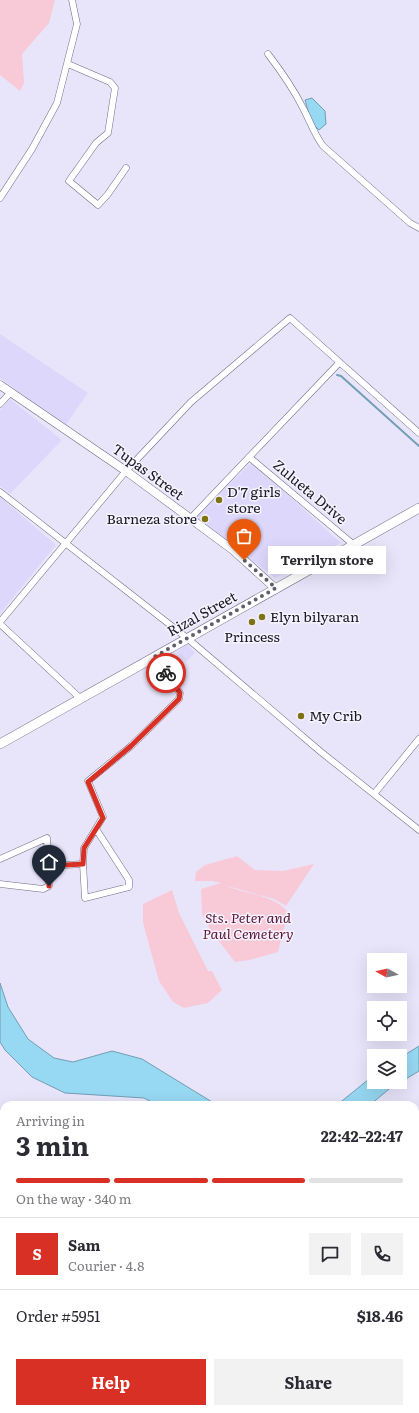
<!DOCTYPE html>
<meta charset="utf-8">
<style>
:root{--surface:#fff;--page:#f2f2f3;--text:#2b2b33;--muted:#7c7c81;--line:#e1e1e2;--accent:#d93025}
body{margin:0;font-family:Literata,serif;background:var(--page);color:var(--text);height:100vh;display:flex;flex-direction:column;font-size:15px;white-space:nowrap}
*{box-sizing:border-box;margin:0}
p{font-size:13px;color:var(--muted)}
.icon{flex:none;width:22px;height:22px;fill:none;stroke:currentColor;stroke-width:2;stroke-linecap:round;stroke-linejoin:round}
.map{position:relative;flex:1;overflow:hidden}
.panel{position:absolute;left:0px;top:1101px;width:419px;height:312px;display:flex;flex-direction:column;background:var(--surface);border-radius:12px 12px 0 0;box-shadow:0 4px 16px #0002}
.panel>*{flex:none}
.needle{width:26px;rotate:278deg}
.buttons{position:absolute;left:367px;top:953px;display:grid;gap:8px}
.buttons a{display:grid;place-items:center;width:40px;height:40px;border-radius:0px;background:var(--surface);box-shadow:0 4px 16px #0002;font-size:20px}
.pin{position:absolute;display:grid;place-items:center;width:34px;height:34px;color:#fff;margin:-41px -17px;border-radius:50% 50% 50% 0;rotate:-45deg;box-shadow:0 0 4px #0007}
.pin .icon{rotate:45deg}
.courier{position:absolute;display:grid;place-items:center;width:40px;height:40px;margin:-20px;border:3px solid #d93025;border-radius:50%;background:#fff;color:#222;box-shadow:0 1px 5px #0007}
.bubble{position:absolute;height:28px;border-radius:0px;background:var(--surface);box-shadow:0 4px 16px #0002;font-size:13px;font-weight:700;line-height:28px;text-align:center}
.headline em{font-style:normal;font-weight:700}
.headline div{display:flex;flex-direction:column-reverse}
.headline{display:flex;align-items:center;justify-content:space-between;height:68px;padding:0 16px}
h1{font-size:26px;font-weight:700;line-height:30px}
.bar{display:grid;grid-template-columns:repeat(4,1fr);gap:6px 4px;align-content:center;height:48px;padding:0 16px}
.bar i{height:5px;border-radius:3px;background:var(--line)}
.bar .current{background:var(--accent)}
.bar p{grid-column:span 4}
.line{display:flex;align-items:center;gap:10px;padding:0 16px;border-top:1px solid var(--line)}
.line div{flex:1}
.round{display:grid;place-items:center;flex:none;width:42px;height:42px;border-radius:0px;background:var(--page)}
.button{display:flex;gap:8px;margin-top:auto;padding:8px 16px}
.button a{flex:1;height:46px;border-radius:0px;background:var(--accent);color:#fff;font-size:16px;font-weight:700;line-height:46px;text-align:center}
.button a+a{background:var(--page);color:var(--text)}
.map>svg:first-child{display:block}
.built{fill:#ddd8fb}
.green{fill:#f8cad7}
.water{fill:#97d8f2;stroke:#719eb3}
.lines{fill:none;stroke-linecap:round;stroke-linejoin:round}
.stream{stroke:#719eb3;stroke-width:2}
.street-casing{stroke:#6f6b83;stroke-width:7}
.secondary-casing{stroke:#6f6b83;stroke-width:9}
.primary-casing{stroke:#6f6b83;stroke-width:10}
.street{stroke:#fff;stroke-width:6}
.secondary{stroke:#fff;stroke-width:8}
.primary{stroke:#fff;stroke-width:9}
.done{stroke:#615f6d;stroke-width:4;stroke-dasharray:0 7.2}
.route{stroke:#d93025;stroke-width:5}
.poi-dot{fill:#7f7213;stroke:#f5f3ff;stroke-width:1.5}
.labels{text-anchor:middle;stroke-width:3;stroke-linejoin:round;paint-order:stroke}
.street-label{font-size:14px;fill:#191720;stroke:#f5f3ff}
.poi-label{font-size:14px;fill:#191720;stroke:#f5f3ff;text-anchor:start}
.park-label{font-size:14px;font-style:italic;fill:#5d1734;stroke:#f5f3ff}
</style>
<div class="map">
<svg width="419" height="1413" viewBox="0 0 419 1413">
<rect width="100%" height="100%" fill="#e8e5fb"/>
<path class="built" d="M0 334 88 393 65 426 0 378Z
M10 399 62 440 10 494 0 486V410Z
M252 462 341 543 275 578 195 517Z
M0 497 56 545 0 614Z
M187 644 195 653 186 662 177 652Z
M415 1288 419 1289V1348L415 1347Z"/>
<path class="green" d="M0 0H55L49 23 22 54 24 83 20 91 0 75Z
M237 856 255 870 283 871 314 864 286 906 274 899 224 885C244 894 273 894 288 912L278 952 250 960 235 962 211 931 202 914 201 889 221 883 212 881H195L196 872 205 865Z
M172 890 179 913 208 971H212L222 990 208 1003 184 1008 173 1002 159 981 143 923V904Z"/>
<path class="water" d="M312 98 325 111 326 124 319 130 311 122 305 100Z
M0 983 8 1007 28 1039 54 1058 73 1062 112 1051 142 1059 217 1105H157L144 1098 65 1093 32 1077 5 1050 0 1042Z
M419 1046V1071L389 1089 370 1105H337L374 1075V1082H400V1058Z"/>
<g class="lines">
<path class="stream" d="M337 375 341 376 419 446"/>
<g class="street-casing">
<path id="street" d="M268 54C281 71 293 88 303 108 310 121 314 134 323 146L410 223 419 228
M68 64 110 82 115 88 108 133 96 143 69 181 98 205 108 194 126 168
M0 198 32 149 57 103 77 24 72 0
M0 404 11 392
M249 457 354 545
M0 492 187 638 321 752 419 830
M190 519 339 363
M0 622 126 471 191 402 290 318 419 433
M0 624 81 699
M374 794 419 739
M96 829 129 880V887L85 898 83 864 84 848 103 817 88 781 131 746 179 699 180 693 154 657
M0 859 47 838 49 886 43 889 0 884
M49 866 83 864"/>
</g>
<g class="secondary-casing">
<path id="secondary" d="M0 385 126 471 233 550 276 589"/>
</g>
<g class="primary-casing">
<path id="primary" d="M0 744 419 508
M0 1135 4 1139
M415 1276 419 1278"/>
</g>
<use href="#street" class="street"/>
<use href="#secondary" class="secondary"/>
<use href="#primary" class="primary"/>
</g>
<g class="lines">
<path class="done" d="M166 673 154 657 276 588 244 560"/>
<path class="route" d="M49 886V866L83 864 84 848 103 818 88 782 131 746 179 699 180 693 166 673"/>
</g>
<g class="poi-dot">
<circle cx="219" cy="500" r="4"/>
<circle cx="205" cy="519" r="4"/>
<circle cx="262" cy="617" r="4"/>
<circle cx="252" cy="622" r="4"/>
<circle cx="301" cy="716" r="4"/>
</g>
<g class="labels">
<g class="street-label">
<text transform="translate(148 472) rotate(36)" y="5">Tupas Street</text>
<text transform="translate(310 492) rotate(40)" y="5">Zulueta Drive</text>
<text transform="translate(202 614) rotate(-29)" y="5">Rizal Street</text>
</g>
<g class="poi-label">
<text x="227" y="497">D'7 girls<tspan x="227" dy="16">store</tspan></text>
<text x="197" y="524" text-anchor="end">Barneza store</text>
<text x="270" y="622">Elyn bilyaran</text>
<text x="252" y="642" text-anchor="middle">Princess</text>
<text x="309" y="721">My Crib</text>
</g>
<g class="park-label">
<text x="248" y="923">Sts. Peter and<tspan x="248" dy="16">Paul Cemetery</tspan></text>
</g>
</g>
</svg>
<div class="buttons">
<a><svg class="needle" viewBox="-14 -14 28 28"><path d="M0-13l5 13h-10z" fill="#e53935"/><path d="M0 13l5-13h-10z" fill="#7c7c81"/></svg></a>
<a><svg class="icon" aria-label="locate" viewBox="0 0 24 24"><circle cx="12" cy="12" r="6"/><path d="M12 2v4M12 18v4M2 12h4M18 12h4"/></svg></a>
<a><svg class="icon" aria-label="layers" viewBox="0 0 24 24"><path d="M12 4l9 5-9 5-9-5zM3 14l9 5 9-5"/></svg></a>
</div>
<div class="pin" style="left:244px;top:560px;background:#ea580c"><svg class="icon" aria-label="bag" viewBox="0 0 24 24"><path d="M5 8h14l-1 12H6zM9 8a3 3 0 0 1 6 0"/></svg></div>
<div class="pin" style="left:49px;top:886px;background:#1f2937"><svg class="icon" aria-label="home" viewBox="0 0 24 24"><path d="M3 11l9-7 9 7M6 9v11h12V9"/></svg></div>
<div class="courier" style="left:166px;top:673px"><svg class="icon" aria-label="bike" viewBox="0 0 24 24"><circle cx="6" cy="16" r="4"/><circle cx="18" cy="16" r="4"/><path d="M6 16l4-8h5l3 8M10 8l3 8H6M13 5h3"/></svg></div>
<div class="bubble" style="left:268px;top:546px;width:118px">Terrilyn store</div>
<section class="panel">
<div class="headline"><div><h1>3 min</h1><p>Arriving in</p></div><em>22:42–22:47</em></div>
<div class="bar"><i class="current"></i><i class="current"></i><i class="current"></i><i></i><p>On the way · 340 m</p></div>
<div class="line" style="height:72px"><b class="round" style="background:var(--accent);color:#fff">S</b><div><b>Sam</b><p>Courier · 4.8</p></div><a class="round"><svg class="icon" aria-label="chat" viewBox="0 0 24 24"><path d="M4 5h16v11H9l-5 4z"/></svg></a><a class="round"><svg class="icon" aria-label="phone" viewBox="0 0 24 24"><path d="M5 4h4l2 5-3 2q2 4 5 5l2-3 5 2v4C11 20 4 13 5 4z"/></svg></a></div>
<div class="line" style="height:52px"><div>Order #5951</div><b>$18.46</b></div>
<div class="button"><a>Help</a><a>Share</a></div>
</section>
</div>
